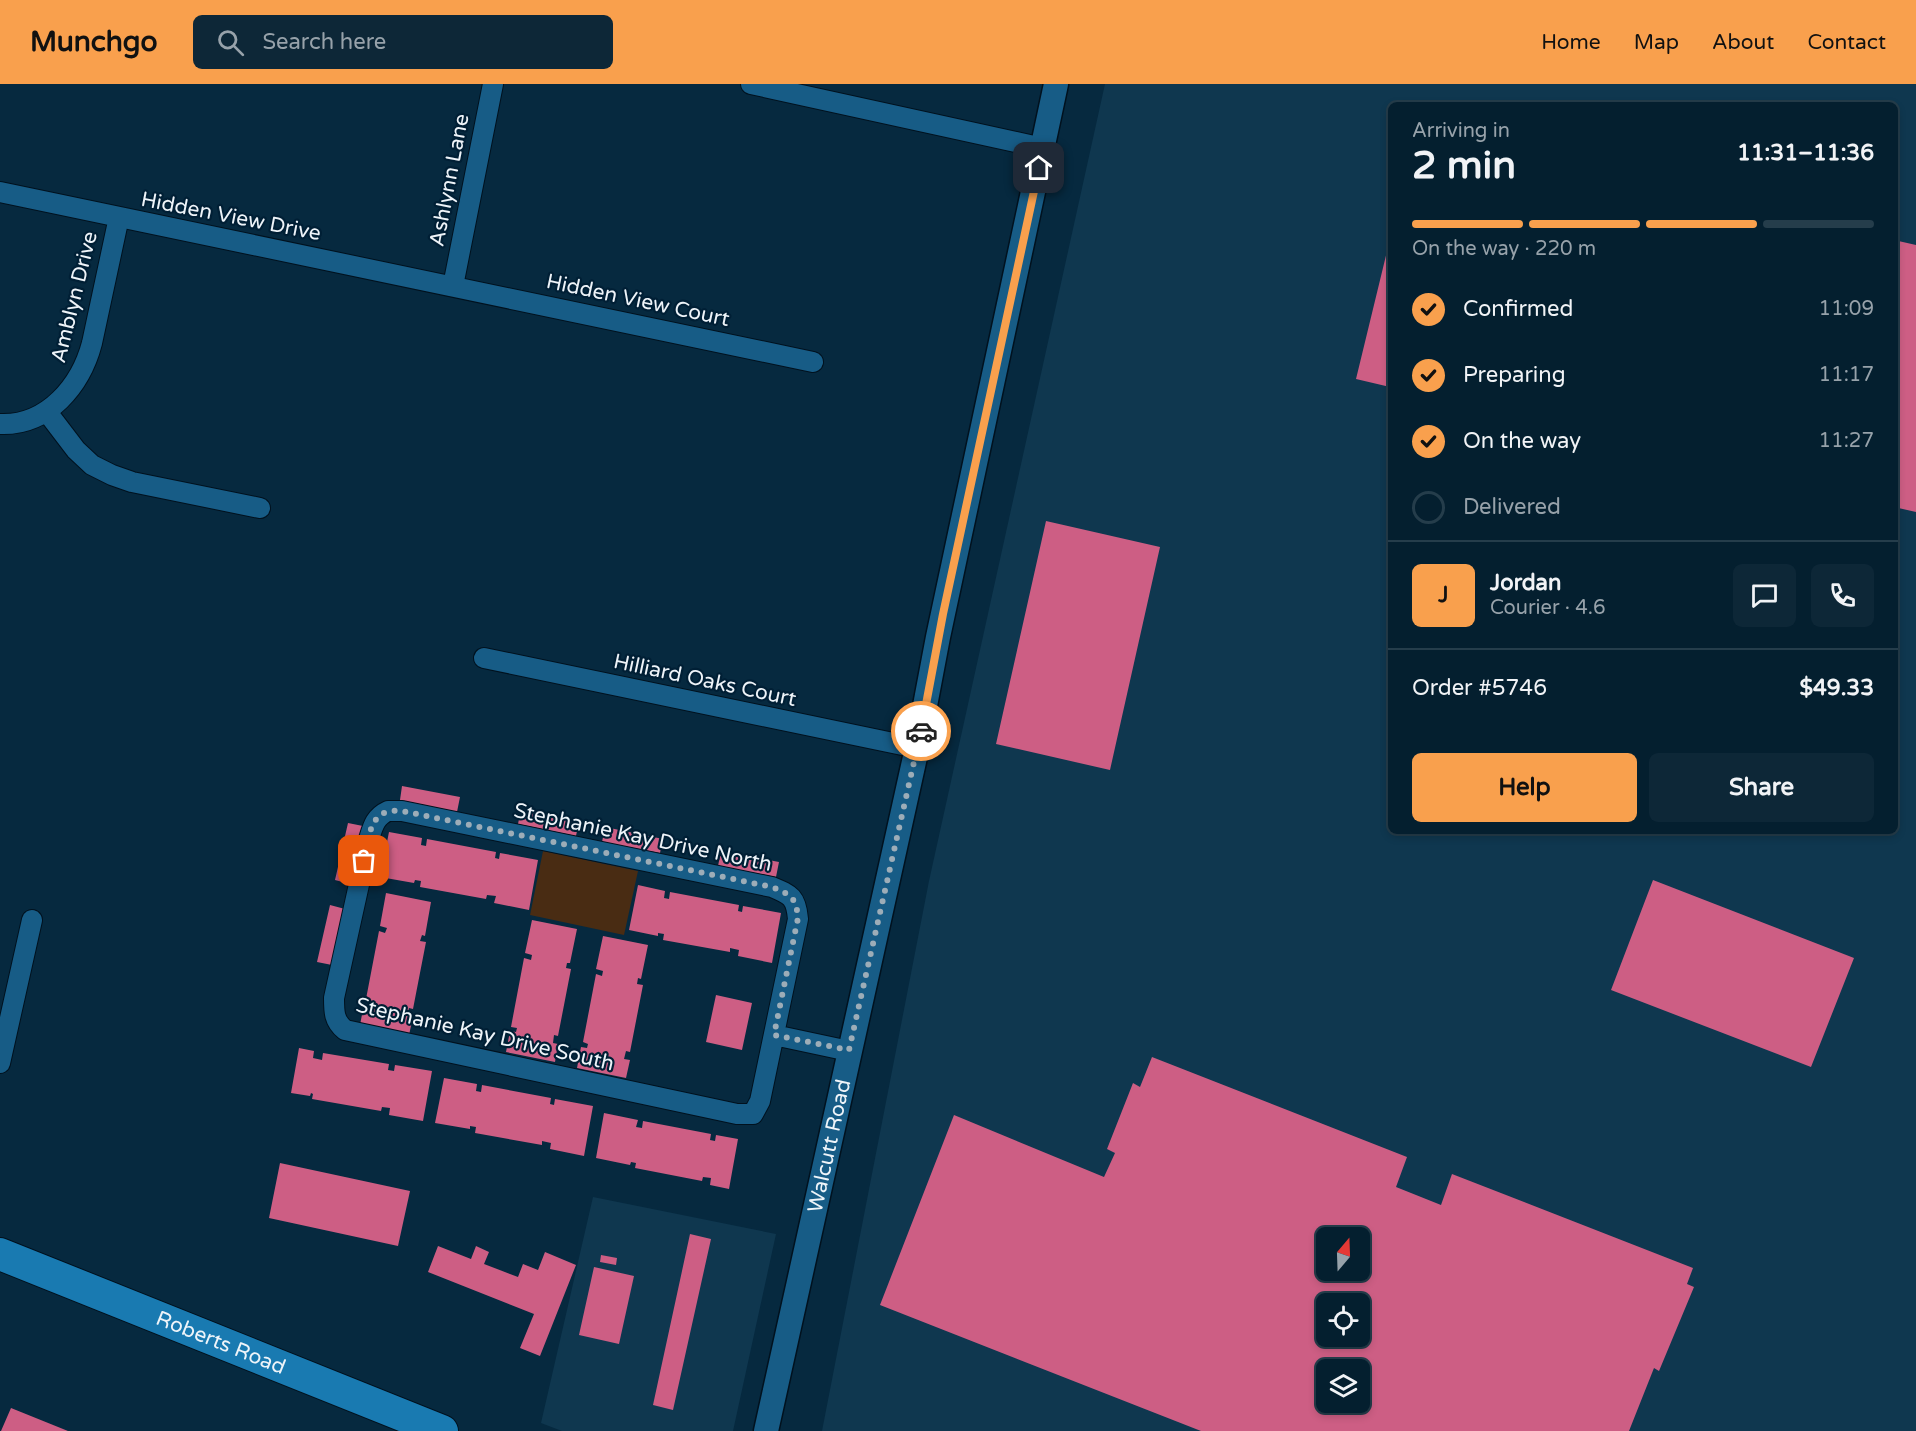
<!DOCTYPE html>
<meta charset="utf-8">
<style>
:root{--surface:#041f2f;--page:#0d2737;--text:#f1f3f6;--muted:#97a2aa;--line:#253d4b;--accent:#f9a04d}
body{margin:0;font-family:"Varela Round",sans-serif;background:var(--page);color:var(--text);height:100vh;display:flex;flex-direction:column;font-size:22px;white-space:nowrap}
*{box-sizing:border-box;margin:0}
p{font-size:20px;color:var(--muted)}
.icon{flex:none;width:33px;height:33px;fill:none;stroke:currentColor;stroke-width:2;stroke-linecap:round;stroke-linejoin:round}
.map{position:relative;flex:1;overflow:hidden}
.side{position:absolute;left:1388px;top:18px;width:510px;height:732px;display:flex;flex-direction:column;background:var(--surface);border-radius:9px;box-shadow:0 3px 9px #0003,0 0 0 2px var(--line)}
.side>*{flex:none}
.needle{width:39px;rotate:19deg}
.controls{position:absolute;left:1316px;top:1143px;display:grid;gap:12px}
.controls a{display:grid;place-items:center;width:54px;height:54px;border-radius:9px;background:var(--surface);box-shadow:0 3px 9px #0003,0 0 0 2px var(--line);font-size:30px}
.pin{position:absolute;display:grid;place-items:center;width:51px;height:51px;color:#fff;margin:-26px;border-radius:12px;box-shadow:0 3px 9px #0006}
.courier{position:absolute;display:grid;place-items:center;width:60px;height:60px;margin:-30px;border:4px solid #f9a04d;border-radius:50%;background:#fff;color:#222;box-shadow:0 2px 8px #0007}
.summary em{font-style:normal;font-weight:700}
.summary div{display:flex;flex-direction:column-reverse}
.summary{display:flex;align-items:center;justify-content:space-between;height:102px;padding:0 24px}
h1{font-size:39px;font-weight:700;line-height:45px}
.bar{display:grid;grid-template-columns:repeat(4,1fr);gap:9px 6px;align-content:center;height:72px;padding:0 24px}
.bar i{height:8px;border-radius:4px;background:var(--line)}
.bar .on{background:var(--accent)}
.bar p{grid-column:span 4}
.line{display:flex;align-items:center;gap:15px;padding:0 24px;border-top:2px solid var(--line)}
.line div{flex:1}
.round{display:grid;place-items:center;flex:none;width:63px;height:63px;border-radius:9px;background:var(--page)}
ol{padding:0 24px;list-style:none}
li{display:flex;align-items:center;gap:18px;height:66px}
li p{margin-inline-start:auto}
li .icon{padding:6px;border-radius:50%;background:var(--accent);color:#111;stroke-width:4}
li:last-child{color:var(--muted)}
li i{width:33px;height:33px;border:3px solid var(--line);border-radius:50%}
.action{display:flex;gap:12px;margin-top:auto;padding:12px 24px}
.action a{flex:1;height:69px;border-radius:9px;background:var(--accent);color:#111;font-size:24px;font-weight:700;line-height:69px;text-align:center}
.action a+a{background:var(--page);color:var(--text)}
header{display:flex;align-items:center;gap:36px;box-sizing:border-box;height:84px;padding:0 30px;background:var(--accent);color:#111}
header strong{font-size:28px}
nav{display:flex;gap:33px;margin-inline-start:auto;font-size:21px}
.search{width:420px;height:54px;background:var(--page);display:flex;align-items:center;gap:15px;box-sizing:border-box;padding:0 21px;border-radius:9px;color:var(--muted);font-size:22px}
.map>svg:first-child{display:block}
.built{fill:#0f374f;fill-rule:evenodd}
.green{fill:#492c13}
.building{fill:#cd5e84;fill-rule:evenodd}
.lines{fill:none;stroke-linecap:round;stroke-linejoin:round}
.minor-casing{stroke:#01111e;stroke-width:22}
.tertiary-casing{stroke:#01111e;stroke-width:27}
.primary-casing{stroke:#01111e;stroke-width:34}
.minor{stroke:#175c86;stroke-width:20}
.tertiary{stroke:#175c86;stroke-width:24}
.primary{stroke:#197ab1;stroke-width:32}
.done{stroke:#9dadb8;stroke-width:6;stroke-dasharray:0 10.8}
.route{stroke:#f9a04d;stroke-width:8}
.labels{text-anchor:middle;stroke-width:4.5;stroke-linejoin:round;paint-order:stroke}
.street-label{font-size:21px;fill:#eef4f9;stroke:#001f35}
</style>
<header>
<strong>Munchgo</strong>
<div class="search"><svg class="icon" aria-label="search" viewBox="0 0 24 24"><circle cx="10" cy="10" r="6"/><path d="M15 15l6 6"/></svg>Search here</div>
<nav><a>Home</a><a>Map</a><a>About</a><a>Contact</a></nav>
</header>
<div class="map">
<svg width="1916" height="1347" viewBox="0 0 1916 1347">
<rect width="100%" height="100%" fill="#06293f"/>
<path class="built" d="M1105 0H1916V1347H822L929 797ZM1390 21H1894V747H1390ZM1326 1154H1359V1186H1326ZM1326 1220H1359V1252H1326ZM1326 1286H1359V1318H1326Z
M593 1113 776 1150 733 1347H562L541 1339Z"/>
<path class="green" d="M543 767 638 787 624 851 530 831Z"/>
<path class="building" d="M1390 155V303L1356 295Z
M1894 156 1916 161V428L1894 423Z
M1046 437 1160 463 1110 686 996 660Z
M402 702 460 713 457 728 400 716Z
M521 725 579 737 576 752 518 740Z
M348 739 363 742 350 800 335 796Z
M605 743 663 755 660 769 602 758Z
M389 748 422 754 421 761 426 762 427 755 496 768 495 774 499 775 500 769 538 776 529 826 494 819 496 812 487 811 486 815 420 803 421 797 415 796 414 799 380 793Z
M721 767 779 778 776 793 718 782Z
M1653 796 1854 874 1811 983 1611 906Z
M638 801 665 807 664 814 669 815 670 808 739 821 738 827 742 828 743 822 781 829 772 879 738 872 739 866 730 864V868L663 856 664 850 658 849V852L629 846Z
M386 809 431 818 425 852 422 851 420 857 426 858 413 925 409 924 407 932 413 933 409 951 360 941 364 920 371 921 372 917 366 915 379 847 385 849 387 844 380 842Z
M330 821 345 825 332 881 317 878Z
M532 836 577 845 570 879H567L566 884 571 885 558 952 554 951 553 959 558 960 555 978 506 968 510 947 516 948 517 944 511 943 524 874 531 876 532 871 525 869Z
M603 852 648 861 641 895 638 894 637 900 643 901 630 968 626 967 624 975 630 976 626 994 577 984 581 963 587 964 588 960 583 958 596 890 602 892 603 887 596 885Z
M716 911 752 919 742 966 706 958Z
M299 964 314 967 313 974 322 976 323 969 389 980 388 986 394 987 395 981 432 987 423 1037 389 1031 390 1024 382 1023 381 1027 312 1015 313 1010 311 1009 310 1012 291 1009Z
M1152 973 1407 1073 1396 1103 1441 1121 1452 1090 1693 1184 1687 1200 1694 1203 1659 1287 1654 1284 1629 1347H1201L880 1221 954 1031 1104 1093 1115 1069 1107 1065 1133 999 1140 1003ZM1326 1154H1359V1186H1326ZM1326 1220H1359V1252H1326ZM1326 1286H1359V1318H1326Z
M444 994 477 1000 476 1007 481 1008 482 1001 551 1014 550 1020 554 1021 555 1015 593 1022 584 1072 550 1065 551 1059 542 1057V1061L475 1049 476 1043 470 1042V1045L435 1039Z
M604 1029 638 1036 636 1043 642 1044 643 1037 711 1050 710 1056 715 1057 716 1051 738 1055 729 1105 710 1101 711 1094 703 1093 702 1097 635 1084 636 1079 631 1078 630 1081 596 1074Z
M280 1079 410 1107 398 1162 269 1134Z
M690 1150 711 1155 673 1326 653 1321Z
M438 1162 471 1175 476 1162 489 1168 484 1180 518 1193 523 1180 538 1186 545 1168 576 1181 540 1272 520 1264 534 1230 428 1188Z
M601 1171 617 1174 616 1181 600 1178Z
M594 1183 634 1192 619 1260 579 1251Z
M11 1324 68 1347H1Z"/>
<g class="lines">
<g class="minor-casing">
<path id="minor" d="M751 0 1043 64
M0 108 813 278
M453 202 493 0
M47 328 76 366 92 381 112 391 132 398 260 424
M0 340C48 342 81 301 92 259L119 133
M484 574 917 664
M388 727H402L772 803C791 811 796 813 798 835L760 1017 753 1030H737L345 946C334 937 334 928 334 914L369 755C373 742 375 733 388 727Z
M774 951 849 967
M0 979 32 836"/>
</g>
<g class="tertiary-casing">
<g id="tertiary">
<path id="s1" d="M766 1347 917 664 938 553 1056 0"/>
</g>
</g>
<g class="primary-casing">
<g id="primary">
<path id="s2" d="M0 1170 442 1347"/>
</g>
</g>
<use href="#minor" class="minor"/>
<use href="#tertiary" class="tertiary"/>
<use href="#primary" class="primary"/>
</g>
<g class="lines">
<path class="done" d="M364 777C367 762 369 732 387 728 392 726 397 727 402 727L772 803C791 811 796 813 798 834L774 951 849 966 921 647"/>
<path class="route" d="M921 647 943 530 1039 84"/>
</g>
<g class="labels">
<g class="street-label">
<text transform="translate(449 96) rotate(-79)" y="7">Ashlynn Lane</text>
<text transform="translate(231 132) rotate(11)" y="7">Hidden View Drive</text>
<text transform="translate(74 213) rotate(-76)" y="7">Amblyn Drive</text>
<text transform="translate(638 216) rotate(12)" y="7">Hidden View Court</text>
<text transform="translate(705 596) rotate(12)" y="7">Hilliard Oaks Court</text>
<text transform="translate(643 753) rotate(12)" y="7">Stephanie Kay Drive North</text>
<text transform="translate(485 950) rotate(13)" y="7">Stephanie Kay Drive South</text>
<text dy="7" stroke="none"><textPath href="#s1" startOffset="292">Walcutt Road</textPath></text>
<text dy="7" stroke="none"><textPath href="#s2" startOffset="238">Roberts Road</textPath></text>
</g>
</g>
</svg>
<div class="controls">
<a><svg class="needle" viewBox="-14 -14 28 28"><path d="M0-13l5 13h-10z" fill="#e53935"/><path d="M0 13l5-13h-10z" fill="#97a2aa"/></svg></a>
<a><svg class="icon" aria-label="locate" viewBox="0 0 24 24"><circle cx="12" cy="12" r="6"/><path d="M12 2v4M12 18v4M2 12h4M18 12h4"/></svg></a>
<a><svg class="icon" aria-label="layers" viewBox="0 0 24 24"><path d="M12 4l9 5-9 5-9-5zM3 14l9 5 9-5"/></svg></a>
</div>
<div class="pin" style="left:364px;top:777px;background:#ea580c"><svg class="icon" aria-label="bag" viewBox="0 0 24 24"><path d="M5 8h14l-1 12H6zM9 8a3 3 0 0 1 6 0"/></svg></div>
<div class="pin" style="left:1039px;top:84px;background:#1f2937"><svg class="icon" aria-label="home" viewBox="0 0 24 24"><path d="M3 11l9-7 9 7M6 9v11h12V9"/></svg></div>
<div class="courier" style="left:921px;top:647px"><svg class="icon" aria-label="car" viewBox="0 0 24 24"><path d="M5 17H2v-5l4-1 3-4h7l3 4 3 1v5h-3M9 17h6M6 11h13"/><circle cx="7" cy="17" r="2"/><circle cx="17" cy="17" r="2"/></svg></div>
<section class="side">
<div class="summary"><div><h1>2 min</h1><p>Arriving in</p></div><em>11:31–11:36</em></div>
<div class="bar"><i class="on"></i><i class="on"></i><i class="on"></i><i></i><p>On the way · 220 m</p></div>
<ol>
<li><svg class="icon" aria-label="check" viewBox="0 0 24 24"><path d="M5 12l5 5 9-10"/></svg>Confirmed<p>11:09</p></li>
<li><svg class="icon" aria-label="check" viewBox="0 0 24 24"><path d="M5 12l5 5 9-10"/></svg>Preparing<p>11:17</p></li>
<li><svg class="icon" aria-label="check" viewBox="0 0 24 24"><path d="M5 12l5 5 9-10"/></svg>On the way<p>11:27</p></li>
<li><i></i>Delivered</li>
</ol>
<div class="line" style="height:108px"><b class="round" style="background:var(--accent);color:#111">J</b><div><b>Jordan</b><p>Courier · 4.6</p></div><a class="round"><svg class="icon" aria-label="chat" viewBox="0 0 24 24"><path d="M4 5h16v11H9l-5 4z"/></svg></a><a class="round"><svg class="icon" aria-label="phone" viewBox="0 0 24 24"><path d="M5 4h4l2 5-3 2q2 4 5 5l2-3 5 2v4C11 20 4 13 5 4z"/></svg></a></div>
<div class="line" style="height:78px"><div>Order #5746</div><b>$49.33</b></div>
<div class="action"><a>Help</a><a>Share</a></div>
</section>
</div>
